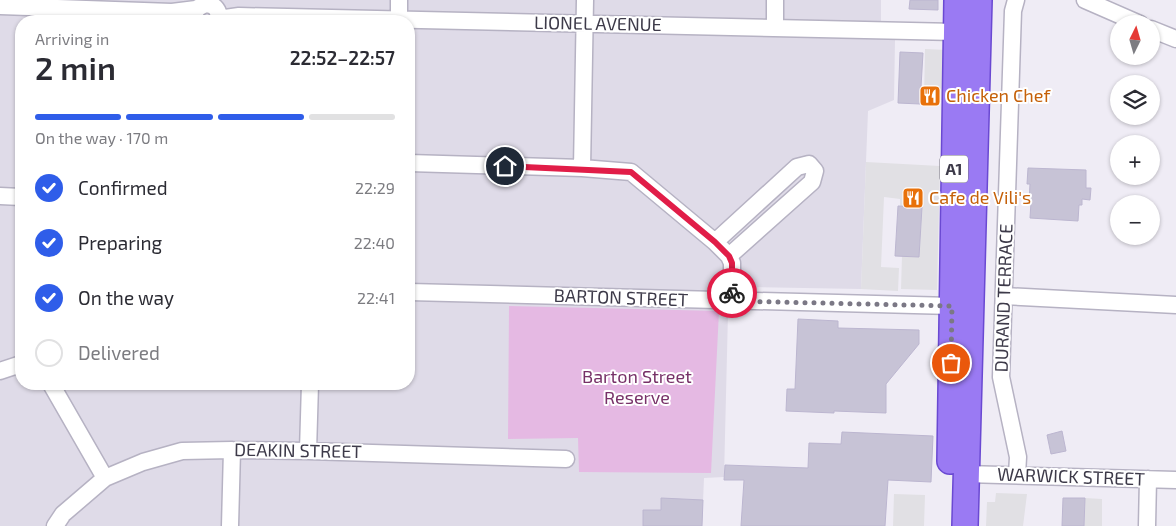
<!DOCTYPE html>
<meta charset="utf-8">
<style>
:root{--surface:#fff;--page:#f7f7f7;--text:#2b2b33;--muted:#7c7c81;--line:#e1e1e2;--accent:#2f5de9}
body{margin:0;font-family:"Exo 2",sans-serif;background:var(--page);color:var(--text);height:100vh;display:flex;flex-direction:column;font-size:19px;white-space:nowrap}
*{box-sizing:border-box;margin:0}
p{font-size:16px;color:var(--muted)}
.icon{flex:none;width:28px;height:28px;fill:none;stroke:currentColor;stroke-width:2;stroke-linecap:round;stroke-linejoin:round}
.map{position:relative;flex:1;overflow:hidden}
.sheet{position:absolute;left:15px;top:15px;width:400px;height:375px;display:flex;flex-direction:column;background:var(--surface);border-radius:20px;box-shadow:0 1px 4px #0004}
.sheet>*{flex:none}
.needle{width:32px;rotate:5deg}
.buttons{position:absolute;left:1110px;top:15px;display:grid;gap:10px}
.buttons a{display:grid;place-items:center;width:50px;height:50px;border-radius:50%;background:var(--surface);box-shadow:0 1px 4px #0004;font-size:25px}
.pin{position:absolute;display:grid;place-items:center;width:42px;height:42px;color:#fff;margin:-21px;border:2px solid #fff;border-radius:50%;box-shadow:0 1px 5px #0007}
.courier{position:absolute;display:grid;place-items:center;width:50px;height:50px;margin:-25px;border:4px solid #e11d48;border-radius:50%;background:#fff;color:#222;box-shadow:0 1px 6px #0007}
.headline em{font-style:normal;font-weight:600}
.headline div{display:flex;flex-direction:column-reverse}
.headline{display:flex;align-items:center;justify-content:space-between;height:85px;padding:0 20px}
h1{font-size:32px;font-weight:600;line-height:38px}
.bar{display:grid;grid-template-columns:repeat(4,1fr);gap:8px 5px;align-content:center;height:60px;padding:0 20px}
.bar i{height:6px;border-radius:4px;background:var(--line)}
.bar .selected{background:var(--accent)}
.bar p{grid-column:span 4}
ol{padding:0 20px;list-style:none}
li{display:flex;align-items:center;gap:15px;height:55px}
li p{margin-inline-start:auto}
li .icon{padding:5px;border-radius:50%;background:var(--accent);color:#fff;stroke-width:4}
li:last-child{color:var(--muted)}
li i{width:28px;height:28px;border:2px solid var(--line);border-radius:50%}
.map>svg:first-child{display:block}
.residential{fill:#dfdbe8;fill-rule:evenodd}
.green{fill:#e5b9e3}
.parking{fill:#e1e0e4}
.building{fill:#c7c3d6;stroke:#bcb6d0}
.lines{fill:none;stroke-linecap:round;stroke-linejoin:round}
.minor-casing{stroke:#b6b2c3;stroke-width:19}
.highway-casing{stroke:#6a49d2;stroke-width:28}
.minor{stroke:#fff;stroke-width:16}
.highway{stroke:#9a7af3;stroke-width:25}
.done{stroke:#7b7885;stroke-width:5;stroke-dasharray:0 9}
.route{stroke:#e11d48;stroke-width:6}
.labels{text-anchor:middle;stroke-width:4;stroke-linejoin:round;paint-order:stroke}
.shield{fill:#fff;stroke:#777580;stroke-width:1}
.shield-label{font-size:16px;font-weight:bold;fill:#3d3a49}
.street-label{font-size:18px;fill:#3d3a49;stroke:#fff}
.food-label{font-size:18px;fill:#c56008;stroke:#fff;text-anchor:start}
.park-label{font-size:18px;fill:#773168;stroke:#fff}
</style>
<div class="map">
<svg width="1176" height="526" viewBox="0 0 1176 526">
<rect width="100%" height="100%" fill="#efecf5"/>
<path class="residential" d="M0 0H881V23L895 40 894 100 868 111 861 289 747 287 728 313 724 477 704 478 702 526H0ZM21 21H409V384H21Z"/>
<path class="green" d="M509 306 719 311 711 473 579 472 578 438 508 439Z"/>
<path class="parking" d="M925 49 947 50 946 100H924Z
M866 162 940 166 937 290 901 289 902 256 919 257 921 208 900 206V199L884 197 881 267 899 268 898 291 861 289Z
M996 493 1027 494 1023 526H986L987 502H995Z
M894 494 925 495 924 526H893Z
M1085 498 1102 499V526H1084Z"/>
<path class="building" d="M910 0H938V10L909 9Z
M900 52 923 53 920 104 898 103Z
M1028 168 1086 170V188H1091L1090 200 1082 199V205H1079L1078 221 1030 218 1031 202H1029L1030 184H1027Z
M898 206 922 207 919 257 895 256Z
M798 319 838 321V328L919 330V344L886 384V413L834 411V413L786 411 787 389H795Z
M1062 431 1066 451 1051 454 1047 435Z
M842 432 933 436 931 482 888 480 885 526H741L744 480H724L725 465 808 468 809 443 841 444Z
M661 498 703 500 702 526H643V510H661Z
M1063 498H1085L1084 526H1062Z"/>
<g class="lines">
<g class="minor-casing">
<path id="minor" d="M1016 0 1013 11 1001 377 1018 457 1017 475
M1085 0 1140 24
M0 6 172 12 196 9
M218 19 239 16 956 32
M399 19V0
M196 21 195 15 196 9 205 4C215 4 221 11 217 21
M775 28V0
M1151 29 1176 39
M409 163 582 168 631 172 715 242 729 256 732 263V301
M582 168 585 0
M0 196 21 197
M715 242 797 167 809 164 815 171 812 182 729 256
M409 292 952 306
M1004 296 1176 305
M0 371 21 364
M51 384 105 478
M308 451 310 384
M966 474 1176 480
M55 526 63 514 105 478 143 462 182 451 232 450 308 451 566 459
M230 526 232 450
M1147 526 1148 479"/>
</g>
<g class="highway-casing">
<path id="highway" d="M950 461 957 0
M965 526 979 0"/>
</g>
<use href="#minor" class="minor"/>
<use href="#highway" class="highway"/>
</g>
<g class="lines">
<path class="done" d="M732 293V301L952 306 951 363"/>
<path class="route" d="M505 166 631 172 715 242 729 256 732 263V293"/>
</g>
<defs>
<g id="restaurant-square" transform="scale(1.125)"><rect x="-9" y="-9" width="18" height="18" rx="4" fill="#e8710a" stroke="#fff"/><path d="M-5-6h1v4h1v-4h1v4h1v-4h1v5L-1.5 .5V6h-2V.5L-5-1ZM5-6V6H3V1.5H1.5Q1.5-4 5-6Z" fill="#fff"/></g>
</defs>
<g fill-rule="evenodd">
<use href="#restaurant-square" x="930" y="96"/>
<use href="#restaurant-square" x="913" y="198"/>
</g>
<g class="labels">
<rect class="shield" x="940" y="155.5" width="28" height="27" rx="4"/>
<g class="shield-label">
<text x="954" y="175">A1</text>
</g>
<g class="street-label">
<text transform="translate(598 24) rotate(1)" y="6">LIONEL AVENUE</text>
<text transform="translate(621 298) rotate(2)" y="6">BARTON STREET</text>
<text transform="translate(1004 298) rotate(-88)" y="6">DURAND TERRACE</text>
<text transform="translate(298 451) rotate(1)" y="6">DEAKIN STREET</text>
<text transform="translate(1071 477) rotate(2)" y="6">WARWICK STREET</text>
</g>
<g class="food-label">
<text x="946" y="102">Chicken Chef</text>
<text x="929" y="204">Cafe de Vili's</text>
</g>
<g class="park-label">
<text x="637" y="383">Barton Street<tspan x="637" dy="21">Reserve</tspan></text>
</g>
</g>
</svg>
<div class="buttons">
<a><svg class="needle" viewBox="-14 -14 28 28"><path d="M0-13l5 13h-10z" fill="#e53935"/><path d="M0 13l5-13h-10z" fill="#7c7c81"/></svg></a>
<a><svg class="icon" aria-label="layers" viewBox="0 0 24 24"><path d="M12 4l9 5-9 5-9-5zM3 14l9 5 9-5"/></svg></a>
<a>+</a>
<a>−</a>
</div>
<div class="pin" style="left:951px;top:363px;background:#ea580c"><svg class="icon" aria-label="bag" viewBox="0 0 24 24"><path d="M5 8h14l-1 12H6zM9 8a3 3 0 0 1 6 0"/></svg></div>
<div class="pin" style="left:505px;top:166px;background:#1f2937"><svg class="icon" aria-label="home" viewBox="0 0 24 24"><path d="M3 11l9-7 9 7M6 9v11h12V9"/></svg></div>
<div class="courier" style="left:732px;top:293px"><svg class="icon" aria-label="bike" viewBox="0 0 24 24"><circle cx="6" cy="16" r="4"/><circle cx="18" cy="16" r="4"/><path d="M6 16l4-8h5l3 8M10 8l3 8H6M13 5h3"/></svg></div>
<section class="sheet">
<div class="headline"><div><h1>2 min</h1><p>Arriving in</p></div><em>22:52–22:57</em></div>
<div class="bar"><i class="selected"></i><i class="selected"></i><i class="selected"></i><i></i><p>On the way · 170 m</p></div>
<ol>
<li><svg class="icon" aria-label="check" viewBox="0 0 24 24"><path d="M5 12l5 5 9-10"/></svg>Confirmed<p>22:29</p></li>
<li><svg class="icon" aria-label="check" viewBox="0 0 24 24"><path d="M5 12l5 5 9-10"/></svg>Preparing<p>22:40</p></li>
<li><svg class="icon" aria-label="check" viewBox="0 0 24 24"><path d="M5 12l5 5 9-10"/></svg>On the way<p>22:41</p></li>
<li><i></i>Delivered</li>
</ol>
</section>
</div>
